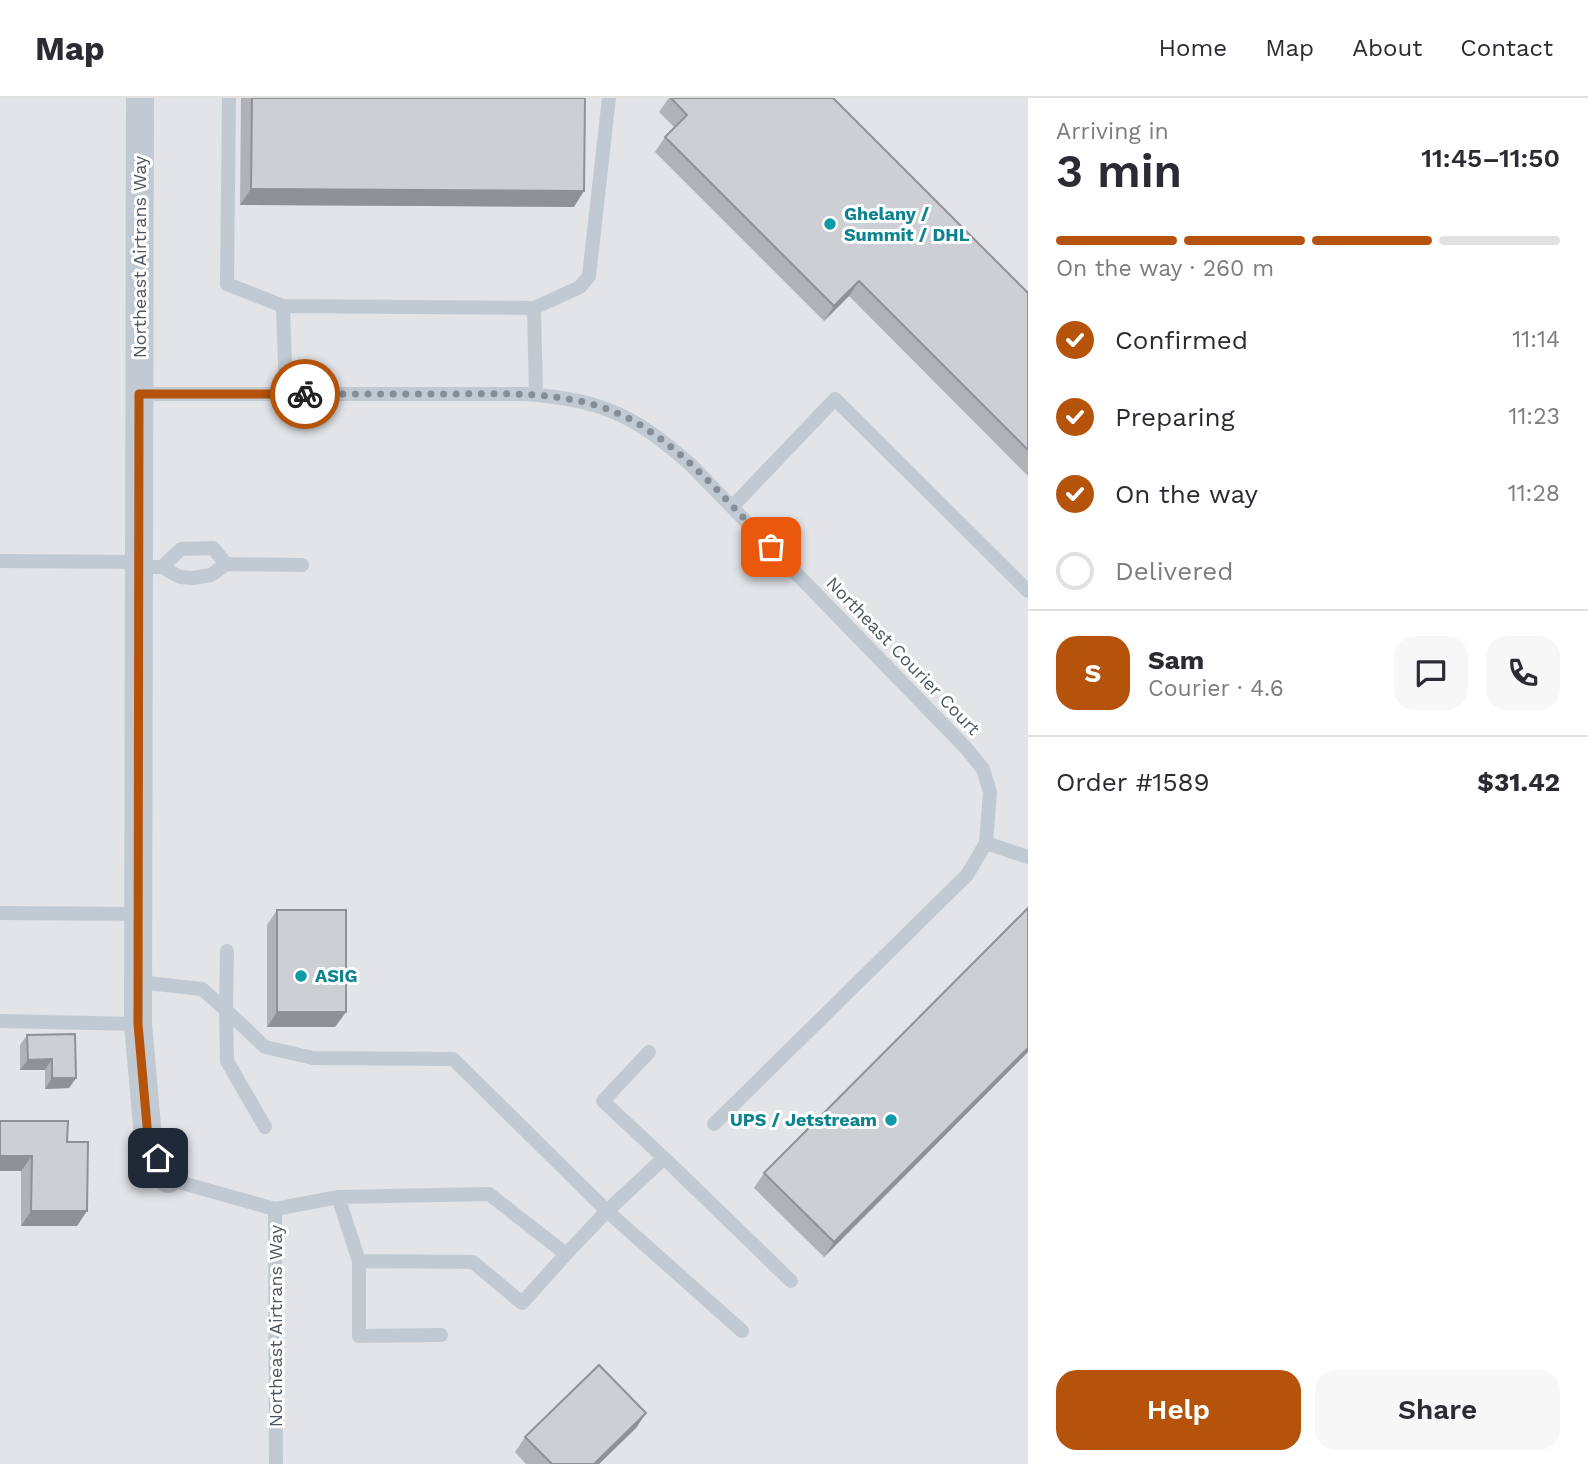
<!DOCTYPE html>
<meta charset="utf-8">
<style>
:root{--surface:#fff;--page:#f7f7f7;--text:#2b2b33;--muted:#7c7c81;--line:#e1e1e2;--accent:#b45309}
body{margin:0;font-family:"Work Sans",sans-serif;background:var(--page);color:var(--text);height:100vh;display:flex;flex-direction:column;font-size:26px;white-space:nowrap}
*{box-sizing:border-box;margin:0}
p{font-size:23px;color:var(--muted)}
.icon{flex:none;width:38px;height:38px;fill:none;stroke:currentColor;stroke-width:2;stroke-linecap:round;stroke-linejoin:round}
.map{position:relative;flex:1;overflow:hidden}
.side{display:flex;flex-direction:column;background:var(--surface);width:560px}
.side>*{flex:none}
.pin{position:absolute;display:grid;place-items:center;width:60px;height:60px;color:#fff;margin:-30px;border-radius:14px;box-shadow:0 4px 10px #0006}
.courier{position:absolute;display:grid;place-items:center;width:70px;height:70px;margin:-35px;border:5px solid #b45309;border-radius:50%;background:#fff;color:#222;box-shadow:0 2px 9px #0007}
.headline em{font-style:normal;font-weight:600}
.headline div{display:flex;flex-direction:column-reverse}
.headline{display:flex;align-items:center;justify-content:space-between;height:119px;padding:0 28px}
h1{font-size:46px;font-weight:600;line-height:52px}
.bar{display:grid;grid-template-columns:repeat(4,1fr);gap:10px 7px;align-content:center;height:84px;padding:0 28px}
.bar i{height:9px;border-radius:5px;background:var(--line)}
.bar .selected{background:var(--accent)}
.bar p{grid-column:span 4}
.line{display:flex;align-items:center;gap:18px;padding:0 28px;border-top:2px solid var(--line)}
.line div{flex:1}
.round{display:grid;place-items:center;flex:none;width:74px;height:74px;border-radius:21px;background:var(--page)}
ol{padding:0 28px;list-style:none}
li{display:flex;align-items:center;gap:21px;height:77px}
li p{margin-inline-start:auto}
li .icon{padding:7px;border-radius:50%;background:var(--accent);color:#fff;stroke-width:4}
li:last-child{color:var(--muted)}
li i{width:38px;height:38px;border:4px solid var(--line);border-radius:50%}
.cta{display:flex;gap:14px;margin-top:auto;padding:14px 28px}
.cta a{flex:1;height:80px;border-radius:21px;background:var(--accent);color:#fff;font-size:28px;font-weight:600;line-height:80px;text-align:center}
.cta a+a{background:var(--page);color:var(--text)}
header{display:flex;align-items:center;gap:42px;box-sizing:border-box;height:98px;padding:0 35px;background:var(--surface);border-bottom:2px solid var(--line)}
header strong{font-size:33px}
nav{display:flex;gap:38px;margin-inline-start:auto;font-size:24px}
main{display:flex;flex:1;min-height:0}
.map>svg:first-child{display:block}
.airport{fill:#e2e4e7}
.lines{fill:none;stroke-linecap:round;stroke-linejoin:round}
.lane{stroke:#c1cad2;stroke-width:14}
.street{stroke:#c1cad2;stroke-width:28}
.wall{fill:#b0b2b7}
.shaded-wall{fill:#909195}
.building{fill:#cdcfd5;stroke:#909195;stroke-width:2}
.done{stroke:#868d94;stroke-width:7;stroke-dasharray:0 12.6}
.route{stroke:#b45309;stroke-width:9}
.culture-dot{fill:#0f9aa8;stroke:#fff;stroke-width:2.5}
.labels{text-anchor:middle;stroke-width:6;stroke-linejoin:round;paint-order:stroke}
.culture-label{font-size:18px;font-weight:bold;fill:#0d838f;stroke:#fff;text-anchor:start}
.street-label{font-size:18px;fill:#4a5661;stroke:#fff}
</style>
<header>
<strong>Map</strong>
<nav><a>Home</a><a>Map</a><a>About</a><a>Contact</a></nav>
</header>
<main>
<div class="map">
<svg width="1028" height="1366" viewBox="0 0 1028 1366">
<rect width="100%" height="100%" fill="#f5f3f3"/>
<path class="airport" d="M0 0H1028V1366H0Z"/>
<g class="lines">
<path class="lane" d="M229 0 227 186 283 208
M534 210 580 189 589 178 609 0
M139 296H525C603 302 632 316 690 366L966 650 983 671 990 694 986 745 967 777 714 1026
M286 296 283 208 534 210 536 297
M732 409 835 301 1028 493
M0 463 139 464
M226 466 302 467
M139 469H162L180 479 193 480 211 477 226 466 213 450 181 451 162 469
M986 745 1028 759
M0 815 137 816
M138 884 202 891 226 912
M226 912 227 853
M0 923 138 926
M649 954 603 1003 664 1060 607 1113 742 1233
M265 1029 227 963 226 912 265 949 313 960 453 961 607 1113 566 1156
M664 1060 791 1183
M168 1081 275 1111 276 1366
M275 1111 338 1099 489 1096 566 1156 522 1205 473 1164 359 1163 338 1099
M359 1163V1238L441 1237"/>
<path class="street" d="M140 0 138 926 148 1039 168 1081"/>
</g>
<path class="wall" d="M241 0H585L574 109 240 107Z
M669 0H833L1028 195V378L849 198 824 223 655 54 665 39 675 30 659 14Z
M1028 810V954L824 1159 754 1090 764 1075Z
M277 812 346 914 335 929H267V827Z
M27 937 76 980 69 990 45 991V972H20V947Z
M0 1023 67 1044 77 1128H21V1073Z
M646 1315 636 1330 599 1366H526L515 1354 525 1339Z"/>
<path class="shaded-wall" d="M251 91 584 93 574 109 240 107Z
M859 183 849 198 824 223 834 208Z
M277 914H346L335 929H267Z
M1028 950V954L824 1159 834 1144Z
M52 961 45 972H20L28 962Z
M52 980H76L69 990 45 991Z
M0 1058H32L21 1073H0Z
M31 1113H87L77 1128H21Z
M646 1315 636 1330 599 1366H594Z"/>
<path class="building" d="M252 0H585L584 93 251 91Z
M671 0H833L1028 195V352L859 183 834 208 665 39 687 17Z
M1028 810V950L834 1144 764 1075Z
M277 812H346V914H277Z
M75 936 76 980H52V961L28 962 27 937Z
M0 1023H68L67 1044H88L87 1113H31L32 1058H0Z
M599 1267 646 1315 594 1366H552L525 1339Z"/>
<g class="lines">
<path class="done" d="M305 296C351 296 397 296 443 296 513 296 587 290 648 332 695 363 732 409 771 449"/>
<path class="route" d="M158 1060 148 1039 138 926 139 296H305"/>
</g>
<g class="culture-dot">
<circle cx="830" cy="126" r="7"/>
<circle cx="301" cy="878" r="7"/>
<circle cx="891" cy="1022" r="7"/>
</g>
<g class="labels">
<g class="culture-label">
<text x="844" y="122">Ghelany /<tspan x="844" dy="21">Summit / DHL</tspan></text>
<text x="315" y="884">ASIG</text>
<text x="877" y="1028" text-anchor="end">UPS / Jetstream</text>
</g>
<g class="street-label">
<text transform="translate(140 159) rotate(-90)" y="6">Northeast Airtrans Way</text>
<text transform="translate(903 558) rotate(46)" y="6">Northeast Courier Court</text>
<text transform="translate(276 1228) rotate(-90)" y="6">Northeast Airtrans Way</text>
</g>
</g>
</svg>
<div class="pin" style="left:771px;top:449px;background:#ea580c"><svg class="icon" aria-label="bag" viewBox="0 0 24 24"><path d="M5 8h14l-1 12H6zM9 8a3 3 0 0 1 6 0"/></svg></div>
<div class="pin" style="left:158px;top:1060px;background:#1f2937"><svg class="icon" aria-label="home" viewBox="0 0 24 24"><path d="M3 11l9-7 9 7M6 9v11h12V9"/></svg></div>
<div class="courier" style="left:305px;top:296px"><svg class="icon" aria-label="bike" viewBox="0 0 24 24"><circle cx="6" cy="16" r="4"/><circle cx="18" cy="16" r="4"/><path d="M6 16l4-8h5l3 8M10 8l3 8H6M13 5h3"/></svg></div>
</div>
<section class="side">
<div class="headline"><div><h1>3 min</h1><p>Arriving in</p></div><em>11:45–11:50</em></div>
<div class="bar"><i class="selected"></i><i class="selected"></i><i class="selected"></i><i></i><p>On the way · 260 m</p></div>
<ol>
<li><svg class="icon" aria-label="check" viewBox="0 0 24 24"><path d="M5 12l5 5 9-10"/></svg>Confirmed<p>11:14</p></li>
<li><svg class="icon" aria-label="check" viewBox="0 0 24 24"><path d="M5 12l5 5 9-10"/></svg>Preparing<p>11:23</p></li>
<li><svg class="icon" aria-label="check" viewBox="0 0 24 24"><path d="M5 12l5 5 9-10"/></svg>On the way<p>11:28</p></li>
<li><i></i>Delivered</li>
</ol>
<div class="line" style="height:126px"><b class="round" style="background:var(--accent);color:#fff">S</b><div><b>Sam</b><p>Courier · 4.6</p></div><a class="round"><svg class="icon" aria-label="chat" viewBox="0 0 24 24"><path d="M4 5h16v11H9l-5 4z"/></svg></a><a class="round"><svg class="icon" aria-label="phone" viewBox="0 0 24 24"><path d="M5 4h4l2 5-3 2q2 4 5 5l2-3 5 2v4C11 20 4 13 5 4z"/></svg></a></div>
<div class="line" style="height:91px"><div>Order #1589</div><b>$31.42</b></div>
<div class="cta"><a>Help</a><a>Share</a></div>
</section>
</main>
